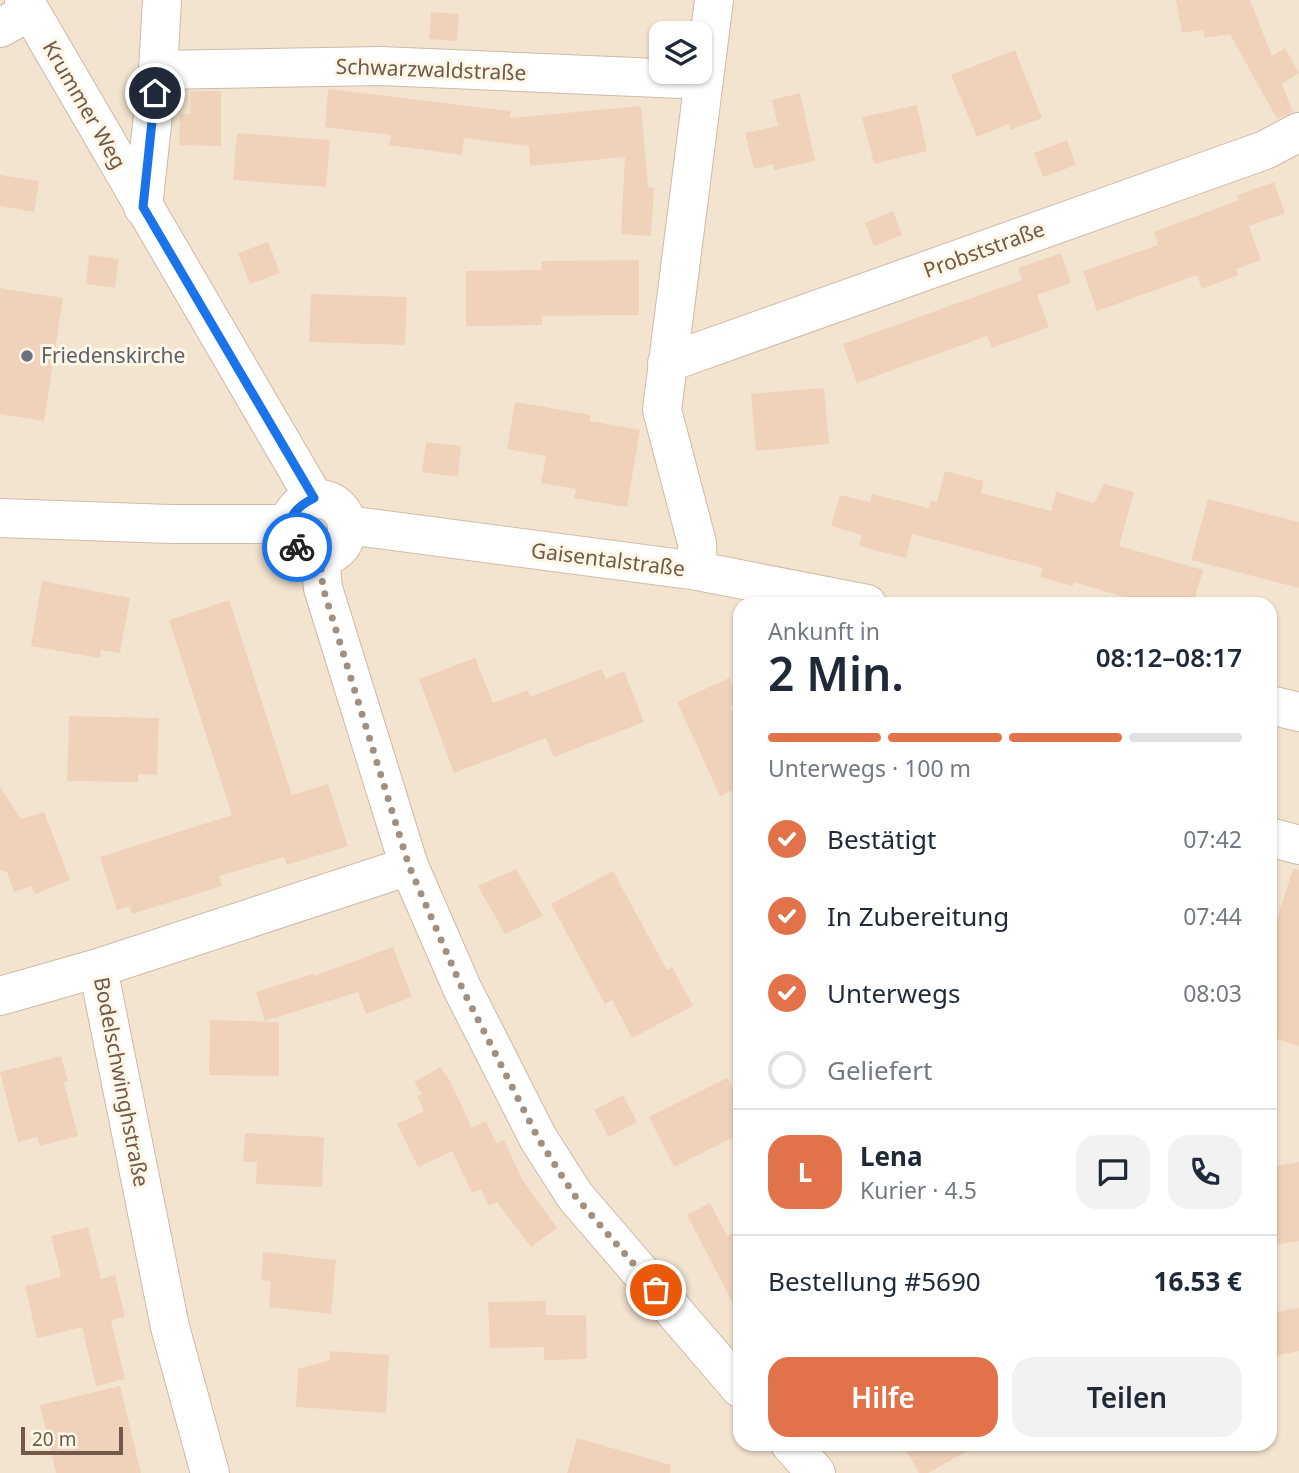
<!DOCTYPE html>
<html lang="de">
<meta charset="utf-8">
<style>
:root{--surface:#fff;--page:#f2f2f3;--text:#1f2937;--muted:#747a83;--line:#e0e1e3;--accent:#e2724a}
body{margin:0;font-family:"Noto Sans",sans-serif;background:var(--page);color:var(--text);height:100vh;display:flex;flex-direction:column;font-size:26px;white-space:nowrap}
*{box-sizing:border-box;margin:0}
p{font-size:23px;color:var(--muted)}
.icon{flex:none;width:38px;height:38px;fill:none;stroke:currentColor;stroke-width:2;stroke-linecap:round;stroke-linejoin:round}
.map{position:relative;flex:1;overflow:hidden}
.panel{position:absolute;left:733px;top:597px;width:544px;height:854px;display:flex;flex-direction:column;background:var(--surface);border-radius:21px;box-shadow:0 2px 5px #0004}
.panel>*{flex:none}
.tools{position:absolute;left:649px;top:21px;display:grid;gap:14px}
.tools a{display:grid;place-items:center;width:63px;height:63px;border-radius:14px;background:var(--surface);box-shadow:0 2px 5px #0004;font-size:35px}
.scale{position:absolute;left:21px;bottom:18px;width:102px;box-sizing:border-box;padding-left:7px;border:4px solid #725949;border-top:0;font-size:19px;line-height:24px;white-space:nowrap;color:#725949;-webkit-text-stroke:5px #fef6e7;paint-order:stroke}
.pin{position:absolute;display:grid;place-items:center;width:60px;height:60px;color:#fff;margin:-30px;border:4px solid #fff;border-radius:50%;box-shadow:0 2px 7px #0007}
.courier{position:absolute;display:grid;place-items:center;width:70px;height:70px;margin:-35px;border:5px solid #1a73e8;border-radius:50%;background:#fff;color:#222;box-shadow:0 2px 9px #0007}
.head em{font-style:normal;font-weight:600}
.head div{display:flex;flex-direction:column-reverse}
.head{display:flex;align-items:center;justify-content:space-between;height:119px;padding:0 35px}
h1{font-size:46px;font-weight:600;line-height:52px}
.bar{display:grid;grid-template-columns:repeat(4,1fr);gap:10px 7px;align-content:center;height:84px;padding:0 35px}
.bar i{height:9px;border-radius:5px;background:var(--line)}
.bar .current{background:var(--accent)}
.bar p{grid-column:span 4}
.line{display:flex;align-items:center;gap:18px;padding:0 35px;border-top:2px solid var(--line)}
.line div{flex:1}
.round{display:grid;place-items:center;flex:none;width:74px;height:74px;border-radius:21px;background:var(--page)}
ol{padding:0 35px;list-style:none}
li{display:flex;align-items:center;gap:21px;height:77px}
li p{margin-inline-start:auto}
li .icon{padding:7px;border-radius:50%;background:var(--accent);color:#fff;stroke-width:4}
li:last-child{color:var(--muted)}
li i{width:38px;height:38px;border:4px solid var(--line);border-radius:50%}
.action{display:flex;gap:14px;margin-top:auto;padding:14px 35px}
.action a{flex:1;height:80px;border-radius:21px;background:var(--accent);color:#fff;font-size:28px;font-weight:600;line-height:80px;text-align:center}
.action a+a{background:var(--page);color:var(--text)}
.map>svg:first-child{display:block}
.residential{fill:#f3e4d0;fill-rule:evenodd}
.building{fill:#f0d2ba}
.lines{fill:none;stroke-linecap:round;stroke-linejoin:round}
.minor-casing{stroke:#ccbaa9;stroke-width:40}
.secondary-casing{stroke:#d1bca9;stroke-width:40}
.minor{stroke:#fff;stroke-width:38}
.secondary{stroke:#fff;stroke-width:38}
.done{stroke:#a28f7f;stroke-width:7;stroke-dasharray:0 12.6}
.route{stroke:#1a73e8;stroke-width:9}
.worship-dot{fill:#6b7280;stroke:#fef6e7;stroke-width:2.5}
.labels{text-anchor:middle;stroke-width:6;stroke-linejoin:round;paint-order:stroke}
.street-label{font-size:21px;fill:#725949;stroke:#fef6e7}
.worship-label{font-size:21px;fill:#5b616d;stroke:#fef6e7;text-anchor:start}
</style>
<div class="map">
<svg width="1299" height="1473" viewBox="0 0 1299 1473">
<rect width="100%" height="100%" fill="#fbf2e2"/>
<path class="residential" d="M0 0H1299V1473H0ZM662 33H700V72H662ZM740 604H1270V1444H740Z"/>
<path class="building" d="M1176 0H1250L1272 56 1285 48 1299 73 1282 84 1293 112 1277 119 1230 34 1205 38 1203 30 1182 33Z
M431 12 459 14 457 41 429 39Z
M1015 50 1042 118 1010 130 1009 124 977 137 951 75Z
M328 89 511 111 510 118 641 106 648 187 654 188 651 236 621 234 625 157 530 166 529 146 464 138 462 155 389 145 391 135 325 127Z
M191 91H221V146L179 145 180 114H190Z
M800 93 815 161 774 170 773 164 754 169 745 133 778 126 772 100Z
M917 105 927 151 874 164 862 117Z
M237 133 330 140 326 187 233 180Z
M1067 140 1076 165 1043 177 1034 153Z
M0 175 39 181 34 212 0 206Z
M1274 182 1285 213 1249 226 1261 260 1236 269 1238 275 1202 289 1197 275 1097 311 1083 271 1158 245 1154 232 1239 200 1237 195Z
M893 211 902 235 874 246 865 223Z
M268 242 280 273 250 284 238 253Z
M1061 253 1071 283 1037 295 1049 327 992 348 987 336 857 383 843 344 1022 280 1018 268Z
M89 255 119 259 115 288 86 284Z
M639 260V315L542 316V325L466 326V271L542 270 541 261Z
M0 288 63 298 44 421 0 414Z
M311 294 407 297 405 345 309 342Z
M824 388 829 444 756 451 751 394Z
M515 402 591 415 590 421 640 430 627 507 574 498 576 489 541 483 546 456 507 449Z
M426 442 461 446 458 477 422 472Z
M945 471 984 481 981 493 1051 511 1056 492 1094 503 1104 484 1134 492 1119 546 1203 570 1193 604H1148L1074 582 1073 586 1040 577 1043 568 912 534 906 558 859 546 862 535 831 526 840 495 870 502 872 494 929 508 931 500 937 502Z
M1208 499 1299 522V588L1191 560Z
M42 581 130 598 120 653 101 650 100 658 31 646Z
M229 600 292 795 328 784 348 846 287 865 284 857 233 872 219 876 222 886 132 914 129 906 117 910 100 857 232 815 169 620Z
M475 658 493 703 528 690 530 697 602 669 606 679 624 671 644 722 554 757 546 738 454 773 419 679Z
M729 678 740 702 730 707 740 729V787L720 796 677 702Z
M69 716 159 718 157 775 138 774V782L67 781Z
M0 787 21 819 44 812 70 880 35 894 31 886 14 892 7 872 0 870Z
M516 869 543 916 505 934 478 886Z
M1293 869 1299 870V1046L1270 1037V940Z
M613 871 667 970 672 967 693 1006 632 1038 612 1000 605 1004 551 904Z
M393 947 412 997 366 1014 358 992 265 1021 256 992 313 974 314 976Z
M210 1020 279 1022V1076L209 1075Z
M61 1056 68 1081 64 1082 78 1136 40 1146 37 1137 18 1142 0 1072Z
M440 1067 449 1079 472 1128 486 1121 497 1144 504 1140 522 1179 557 1228 531 1247 497 1202 489 1206 481 1189 472 1193 452 1151 418 1167 397 1124 424 1111 417 1096 422 1094 414 1082Z
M727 1078 740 1103V1134L674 1167 649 1117Z
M623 1095 637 1122 609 1137 594 1110Z
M245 1133 324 1137 322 1187 256 1184 257 1162H243Z
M1299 1162V1241L1270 1246V1167Z
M710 1203 727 1236 740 1229V1317L687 1215Z
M88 1227 101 1279 115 1275 125 1317 111 1320 125 1379 96 1386 82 1327 37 1338 25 1286 61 1277 51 1236Z
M263 1252 336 1260 331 1314 269 1307 271 1281 261 1280Z
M546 1301V1315H586L587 1359 544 1360V1347L490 1348 488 1302Z
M1299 1308V1351L1270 1357V1313Z
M330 1351 389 1355 386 1413 296 1407 298 1369 330 1360Z
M120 1386 141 1473H56L40 1405Z
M577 1438 671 1465 670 1473H567Z
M902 1444H980L928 1473H919Z"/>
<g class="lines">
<g class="minor-casing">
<path id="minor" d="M24 0 314 498
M0 28 30 11
M158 70 381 66 704 80
M143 207 158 70 162 0
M667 363 1265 150 1299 132
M320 557 323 588 409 866 462 988 538 1138 575 1196 740 1388
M698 571 697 543 662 410 714 0
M1270 837 1299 845
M0 996 98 968
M790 1444 816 1473
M210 1473 170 1327 98 968 409 866"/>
</g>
<g class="secondary-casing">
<path id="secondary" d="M289 528a29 29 0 1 1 58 0a29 29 0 1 1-58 0Z
M0 518 170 524H289
M347 525 698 571 867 604
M1270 705 1299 712"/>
</g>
<use href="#minor" class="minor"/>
<use href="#secondary" class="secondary"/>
</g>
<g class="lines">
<path class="done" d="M297 547 304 553 320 557 323 588 409 866 462 988 538 1138 562 1176 575 1196 656 1290"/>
<path class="route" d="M155 93 143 207 314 498C292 509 281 524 297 547"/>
</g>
<circle class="worship-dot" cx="27" cy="356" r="7"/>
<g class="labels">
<g class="street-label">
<text transform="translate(431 70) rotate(2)" y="7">Schwarzwaldstraße</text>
<text transform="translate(84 105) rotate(60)" y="7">Krummer Weg</text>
<text transform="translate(984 250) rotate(-20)" y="7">Probststraße</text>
<text transform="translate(608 560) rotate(7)" y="7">Gaisentalstraße</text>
<text transform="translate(121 1082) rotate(79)" y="7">Bodelschwinghstraße</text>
</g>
<g class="worship-label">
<text x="41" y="363">Friedenskirche</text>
</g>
</g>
</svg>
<div class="tools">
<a><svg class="icon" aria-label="layers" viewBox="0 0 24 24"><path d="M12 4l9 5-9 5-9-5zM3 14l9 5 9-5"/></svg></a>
</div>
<div class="scale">20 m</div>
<div class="pin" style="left:656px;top:1290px;background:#ea580c"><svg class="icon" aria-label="bag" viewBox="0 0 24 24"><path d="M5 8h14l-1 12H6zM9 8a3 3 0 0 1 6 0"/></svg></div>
<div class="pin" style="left:155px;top:93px;background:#1f2937"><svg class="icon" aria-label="home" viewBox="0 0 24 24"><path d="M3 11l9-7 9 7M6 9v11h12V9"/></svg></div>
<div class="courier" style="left:297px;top:547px"><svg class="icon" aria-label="bike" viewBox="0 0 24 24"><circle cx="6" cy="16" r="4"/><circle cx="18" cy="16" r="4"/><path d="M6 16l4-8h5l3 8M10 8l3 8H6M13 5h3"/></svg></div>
<section class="panel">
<div class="head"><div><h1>2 Min.</h1><p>Ankunft in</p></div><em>08:12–08:17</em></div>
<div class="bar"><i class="current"></i><i class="current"></i><i class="current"></i><i></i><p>Unterwegs · 100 m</p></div>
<ol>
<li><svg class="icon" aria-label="check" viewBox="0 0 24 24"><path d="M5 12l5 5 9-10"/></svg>Bestätigt<p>07:42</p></li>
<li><svg class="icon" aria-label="check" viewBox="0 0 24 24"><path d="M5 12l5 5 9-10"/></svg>In Zubereitung<p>07:44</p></li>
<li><svg class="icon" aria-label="check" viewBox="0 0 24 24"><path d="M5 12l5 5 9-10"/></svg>Unterwegs<p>08:03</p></li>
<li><i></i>Geliefert</li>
</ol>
<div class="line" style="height:126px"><b class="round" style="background:var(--accent);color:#fff">L</b><div><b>Lena</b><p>Kurier · 4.5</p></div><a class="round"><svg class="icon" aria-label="chat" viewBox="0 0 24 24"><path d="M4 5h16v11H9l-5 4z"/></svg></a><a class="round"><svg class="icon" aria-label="phone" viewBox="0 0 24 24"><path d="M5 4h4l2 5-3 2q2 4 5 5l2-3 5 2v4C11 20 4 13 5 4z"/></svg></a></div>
<div class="line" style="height:91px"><div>Bestellung #5690</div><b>16.53 €</b></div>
<div class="action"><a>Hilfe</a><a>Teilen</a></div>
</section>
</div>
